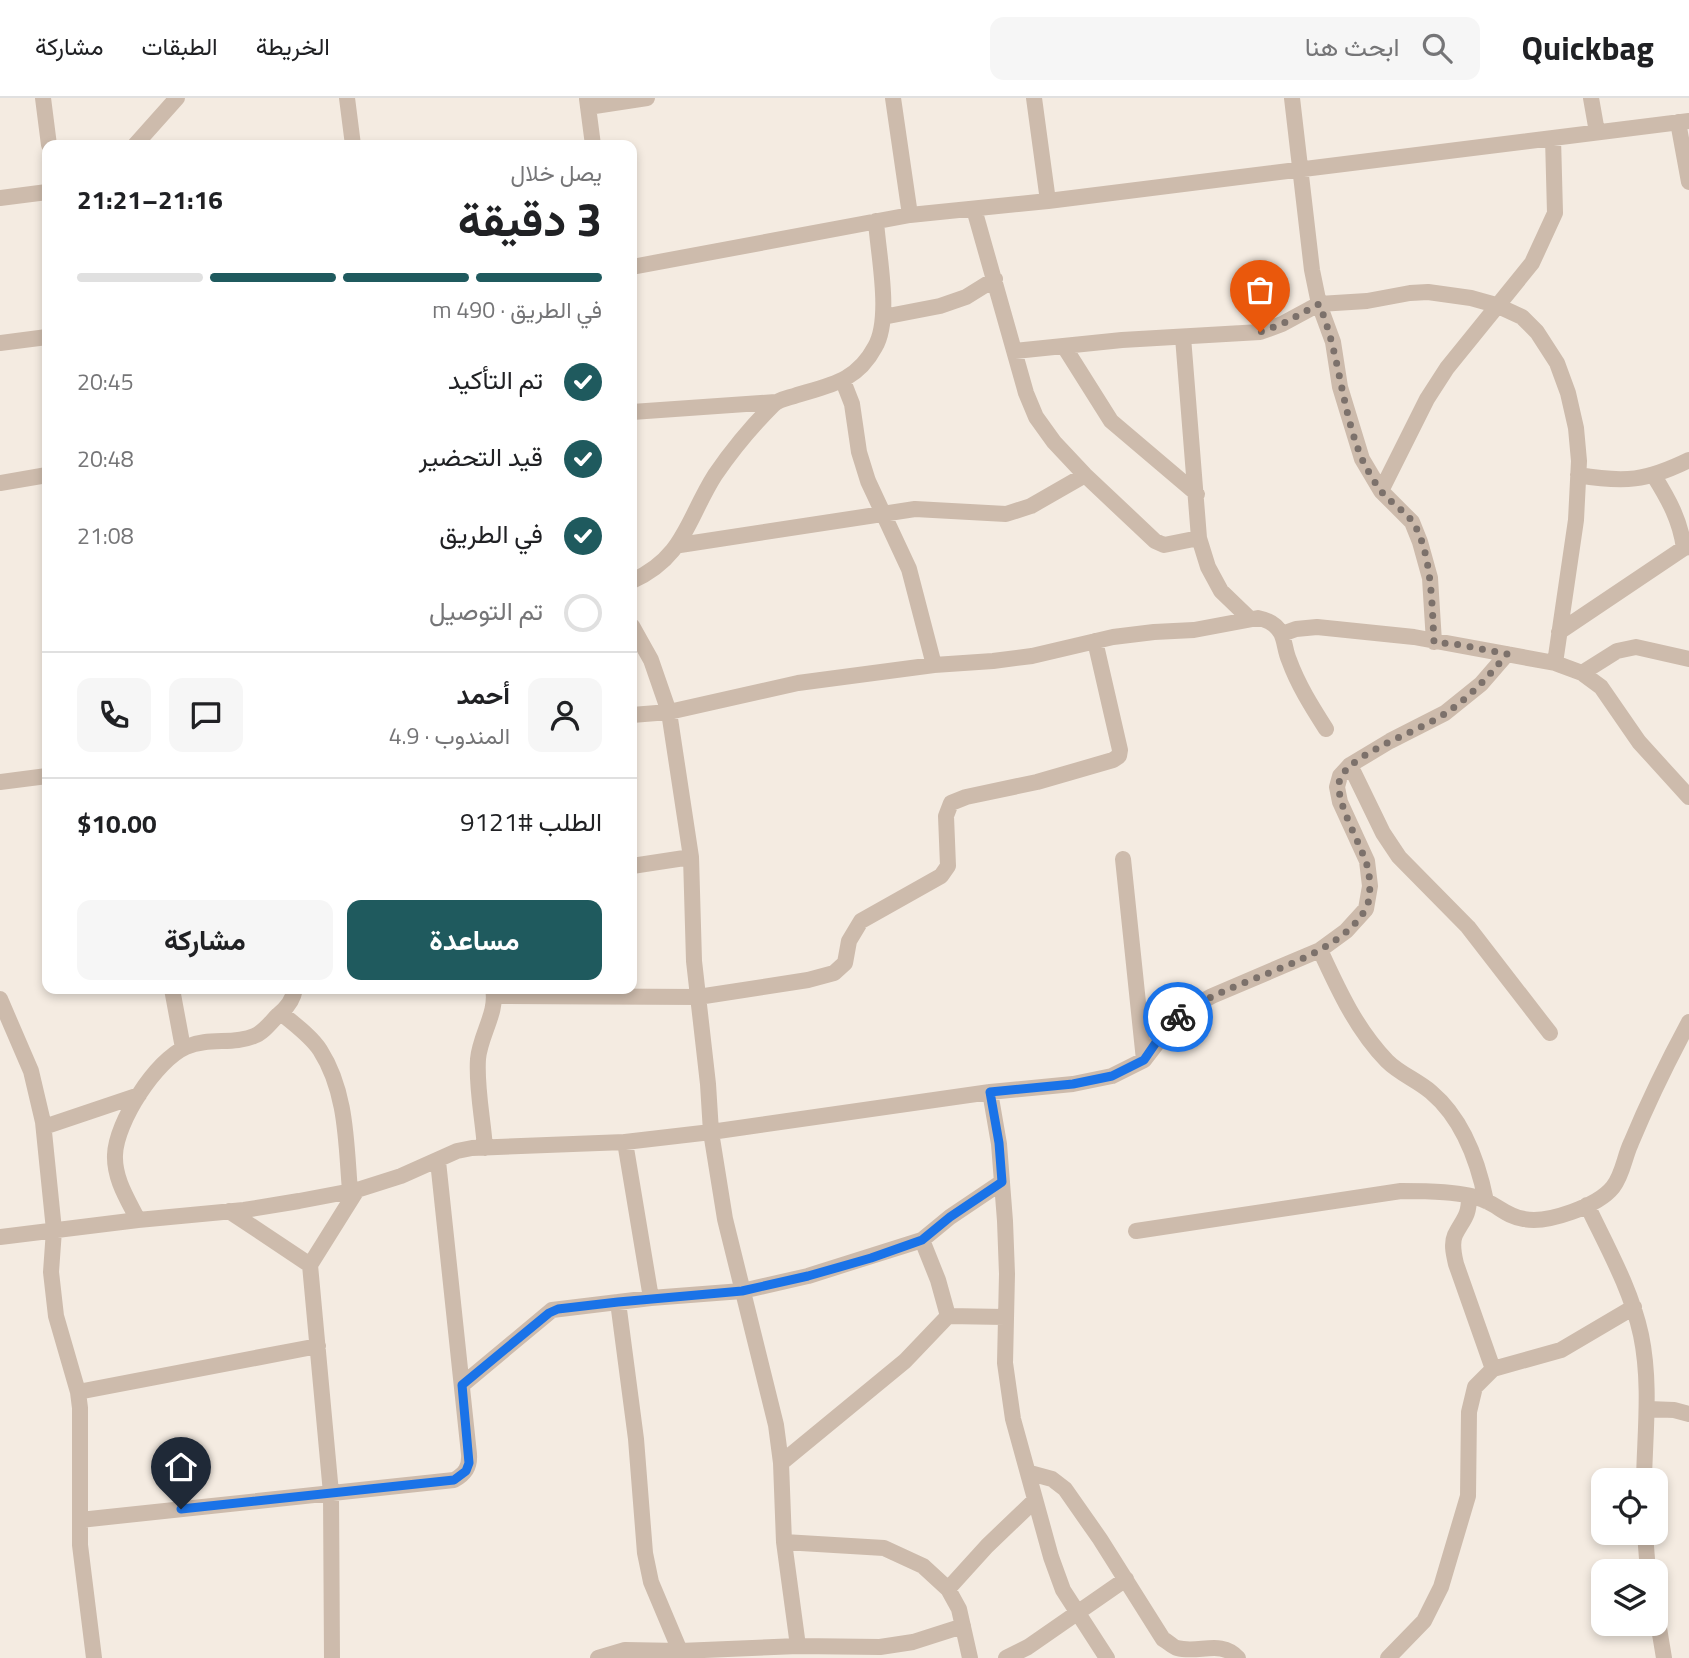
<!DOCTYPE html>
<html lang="ar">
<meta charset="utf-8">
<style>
:root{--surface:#fff;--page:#f6f6f6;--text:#202124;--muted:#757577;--line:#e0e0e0;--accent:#1f5a5e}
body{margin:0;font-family:"Titillium Web",Vazirmatn,sans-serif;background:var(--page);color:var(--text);direction:rtl;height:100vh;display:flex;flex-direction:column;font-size:26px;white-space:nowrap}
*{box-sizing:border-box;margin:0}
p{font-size:23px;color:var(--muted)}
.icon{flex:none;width:38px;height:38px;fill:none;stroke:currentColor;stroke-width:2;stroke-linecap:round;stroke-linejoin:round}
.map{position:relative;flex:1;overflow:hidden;direction:ltr}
.sheet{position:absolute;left:42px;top:42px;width:595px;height:854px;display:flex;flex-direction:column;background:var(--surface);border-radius:14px;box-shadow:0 4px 10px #0003;direction:rtl}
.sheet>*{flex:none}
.fabs{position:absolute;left:1591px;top:1370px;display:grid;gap:14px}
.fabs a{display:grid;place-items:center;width:77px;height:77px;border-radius:14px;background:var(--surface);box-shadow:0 4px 10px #0003;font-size:35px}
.pin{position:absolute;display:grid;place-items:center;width:60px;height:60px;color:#fff;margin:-72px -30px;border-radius:50% 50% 50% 0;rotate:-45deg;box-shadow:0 0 7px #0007}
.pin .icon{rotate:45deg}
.courier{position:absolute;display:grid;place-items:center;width:70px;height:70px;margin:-35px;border:5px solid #1a73e8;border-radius:50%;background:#fff;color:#222;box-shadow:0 2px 9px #0007}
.overview em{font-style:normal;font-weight:700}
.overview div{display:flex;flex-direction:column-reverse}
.overview{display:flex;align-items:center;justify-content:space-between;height:119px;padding:0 35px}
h1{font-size:46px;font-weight:700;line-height:52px}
.bar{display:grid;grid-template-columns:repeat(4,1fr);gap:10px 7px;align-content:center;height:84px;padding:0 35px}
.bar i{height:9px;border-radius:5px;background:var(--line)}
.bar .selected{background:var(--accent)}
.bar p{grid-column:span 4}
.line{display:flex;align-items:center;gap:18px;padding:0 35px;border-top:2px solid var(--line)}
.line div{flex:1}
.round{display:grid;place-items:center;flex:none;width:74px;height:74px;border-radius:14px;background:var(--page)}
ol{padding:0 35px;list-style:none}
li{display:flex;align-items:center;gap:21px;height:77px}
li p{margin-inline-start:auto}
li .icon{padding:7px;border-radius:50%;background:var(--accent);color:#fff;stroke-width:4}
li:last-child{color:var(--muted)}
li i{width:38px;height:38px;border:4px solid var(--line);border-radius:50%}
.primary-button{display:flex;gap:14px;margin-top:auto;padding:14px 35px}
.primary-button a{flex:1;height:80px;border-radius:14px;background:var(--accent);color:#fff;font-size:28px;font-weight:700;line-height:80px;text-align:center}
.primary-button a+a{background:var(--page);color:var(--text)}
header{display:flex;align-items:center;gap:42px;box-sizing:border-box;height:98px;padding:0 35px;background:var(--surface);border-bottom:2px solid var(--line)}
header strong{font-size:33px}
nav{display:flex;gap:38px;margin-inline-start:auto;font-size:24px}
.search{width:490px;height:63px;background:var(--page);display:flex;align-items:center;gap:18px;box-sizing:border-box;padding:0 24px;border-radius:14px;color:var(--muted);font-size:26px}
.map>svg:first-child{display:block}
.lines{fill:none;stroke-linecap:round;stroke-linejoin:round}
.minor{stroke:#cdbbac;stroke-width:16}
.done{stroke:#7c716b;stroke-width:7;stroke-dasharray:0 12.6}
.route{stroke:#1a73e8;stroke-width:9}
</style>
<header>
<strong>Quickbag</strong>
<div class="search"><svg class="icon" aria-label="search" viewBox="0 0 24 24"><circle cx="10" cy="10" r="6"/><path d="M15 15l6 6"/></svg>ابحث هنا</div>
<nav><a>الخريطة</a><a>الطبقات</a><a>مشاركة</a></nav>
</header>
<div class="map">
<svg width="1689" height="1560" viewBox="0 0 1689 1560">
<rect width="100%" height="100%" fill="#f4ebe1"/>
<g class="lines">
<path class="minor" d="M43 0 49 47
M347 0 353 47
M893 0 910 117
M1034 0 1048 103
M1292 0 1312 172 1319 206 1333 244 1340 289 1362 361 1381 393 1412 424 1420 444 1430 480 1434 544
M1591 0 1597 34
M587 1 593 47
M588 9 647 0
M1678 24 1689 84
M135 47 177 0
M0 100 47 94
M974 111 1026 295 1036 319 1054 344 1085 377 1155 443 1164 447 1199 440
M632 169 910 117 1048 103 1689 23
M883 219 940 208 966 199 995 181
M1183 239 1199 440 1208 469 1221 493 1249 520
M0 245 47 239
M1065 250 1111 323 1197 396
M1015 253 1122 242 1260 234 1282 226 1319 206 1367 203 1410 195 1428 194 1471 200 1496 207 1522 219 1537 234 1557 265 1568 295 1576 330 1579 363 1576 422 1555 565
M843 283 852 306 859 354 868 383 909 471 934 567
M632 314 776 304
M1578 377C1625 385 1646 383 1689 362
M1654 378C1669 402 1680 422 1684 450
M0 385 47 377
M1381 393 1427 301 1447 270 1532 165 1555 115 1553 40
M680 447 915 411 1006 416 1031 408 1085 377
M632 483C685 459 687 421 715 377 732 352 751 329 773 307 779 301 789 300 797 297 831 287 857 283 875 249 892 220 878 156 876 123
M632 528 651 562 669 614 691 759 694 863 708 986 711 1034 725 1121 776 1327 781 1365 784 1444 798 1548
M1559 534 1684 450 1689 449
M1282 536 1296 531 1317 529 1414 539 1555 565 1582 575 1601 589 1639 644 1689 699
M1582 575 1617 553 1636 549 1689 561
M632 617 669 614 798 585 934 567 993 563 1032 558 1113 539 1154 534 1194 532 1258 520C1268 522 1276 526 1281 535 1285 543 1285 553 1289 562 1298 587 1312 609 1326 631
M1350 667 1383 735 1399 759 1468 829 1550 935
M0 684 47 678
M1123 761 1144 962
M632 768 691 759
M1320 852C1338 891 1356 931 1387 963 1400 976 1417 982 1431 994 1463 1021 1478 1063 1486 1103
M172 891 183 950
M494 898 698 899 808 882 834 875 845 865 849 843 861 823 941 778 948 768 946 718 951 705 966 699 1037 684 1113 662 1119 658 1120 652 1095 543
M0 901 31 973 43 1024 54 1132 51 1174 56 1218 78 1294 80 1310V1447L94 1560
M281 915C294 926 311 938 320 952 347 994 346 1046 350 1093
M990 994 999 1046 1005 1123 1007 1176 1005 1265 1013 1321 1051 1459 1063 1492 1107 1560
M44 1029 139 997
M625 1044 651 1200
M485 1050C483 1021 476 989 478 961 480 937 498 914 493 891
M1469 1099C1469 1119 1463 1121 1455 1137 1451 1146 1454 1157 1456 1166L1493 1271
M1587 1107C1607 1149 1631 1191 1641 1237 1651 1285 1645 1334 1644 1382
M229 1113 310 1167
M138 1122C128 1102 114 1081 115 1057 116 1024 156 962 186 949 209 939 233 947 254 938 263 935 271 924 278 917 287 910 293 902 295 891
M1136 1133 1401 1093C1424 1093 1465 1093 1486 1103 1500 1109 1506 1118 1524 1121 1547 1126 1598 1108 1613 1089 1623 1076 1624 1060 1631 1045 1648 1004 1668 963 1689 924
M0 1139 138 1122 244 1112 299 1103 357 1092 401 1078 457 1053 472 1050 625 1044 711 1034 990 994 1073 986 1112 978 1144 962 1174 923 1188 911 1212 898 1320 852 1346 833 1366 811 1370 788 1367 763 1340 704 1337 689 1340 678 1350 667 1390 643 1445 615 1481 586 1507 556
M922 1142 938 1182 948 1218
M618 1204 636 1341 645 1455 651 1484 680 1553
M462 1287 552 1212 651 1200 742 1193 808 1178 922 1142 950 1119 1002 1084
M78 1294 318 1248
M1648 1311 1674 1312 1689 1316
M781 1365 905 1263 948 1218 1005 1219
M1030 1375 1052 1381 1065 1391 1100 1441 1163 1541C1167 1543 1173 1549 1177 1550 1199 1556 1221 1541 1238 1560
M80 1422 454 1382C465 1376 470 1369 469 1356L438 1063
M1645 1435 1648 1474
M784 1444 884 1450 923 1468 948 1491 959 1511 970 1560
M948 1491 987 1448 1035 1402
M1656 1512 1664 1560
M332 1560 331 1395 310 1167 357 1092
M598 1560 625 1552 680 1553 798 1548 880 1549 913 1544 963 1528
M1006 1560 1028 1549 1126 1481
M1388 1560 1424 1523 1441 1489 1468 1398 1469 1314 1475 1289 1493 1271 1561 1252 1634 1209"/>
</g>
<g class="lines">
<path class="done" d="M1178 919C1227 880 1334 866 1365 812 1371 803 1370 787 1369 776 1366 751 1328 697 1342 677 1359 652 1420 633 1446 615 1470 599 1489 578 1507 556L1461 547 1434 544C1432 509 1432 452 1412 423 1403 412 1390 404 1381 393 1374 384 1367 371 1362 361 1341 311 1340 256 1319 206L1282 226 1260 234"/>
<path class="route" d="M181 1411 454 1382 466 1373 469 1365 462 1287 549 1215 558 1211 618 1204 742 1193 808 1178 871 1160 922 1142 950 1119 1002 1084 999 1045 990 994 1073 986 1112 978 1144 962 1157 943 1178 919"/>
</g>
</svg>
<div class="fabs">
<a><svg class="icon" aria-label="locate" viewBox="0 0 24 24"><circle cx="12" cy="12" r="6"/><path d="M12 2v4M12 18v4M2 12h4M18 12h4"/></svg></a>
<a><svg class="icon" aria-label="layers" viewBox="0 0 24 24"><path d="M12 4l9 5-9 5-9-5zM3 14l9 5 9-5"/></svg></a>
</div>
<div class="pin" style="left:1260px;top:234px;background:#ea580c"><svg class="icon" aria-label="bag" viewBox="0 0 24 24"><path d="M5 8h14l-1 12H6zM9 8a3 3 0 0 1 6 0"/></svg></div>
<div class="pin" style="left:181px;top:1411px;background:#1f2937"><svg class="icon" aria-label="home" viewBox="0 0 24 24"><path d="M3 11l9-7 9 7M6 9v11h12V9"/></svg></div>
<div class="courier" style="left:1178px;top:919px"><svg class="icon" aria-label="bike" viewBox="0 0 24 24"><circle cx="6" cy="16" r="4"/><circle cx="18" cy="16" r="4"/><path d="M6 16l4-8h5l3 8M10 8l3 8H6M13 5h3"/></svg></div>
<section class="sheet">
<div class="overview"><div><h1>3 دقيقة</h1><p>يصل خلال</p></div><em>21:16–21:21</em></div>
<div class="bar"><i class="selected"></i><i class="selected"></i><i class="selected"></i><i></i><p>في الطريق · 490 m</p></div>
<ol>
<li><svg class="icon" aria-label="check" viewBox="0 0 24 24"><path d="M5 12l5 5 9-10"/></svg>تم التأكيد<p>20:45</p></li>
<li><svg class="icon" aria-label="check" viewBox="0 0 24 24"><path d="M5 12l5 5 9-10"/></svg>قيد التحضير<p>20:48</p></li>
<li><svg class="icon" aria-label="check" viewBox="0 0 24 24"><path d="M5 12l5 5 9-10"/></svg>في الطريق<p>21:08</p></li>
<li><i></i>تم التوصيل</li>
</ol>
<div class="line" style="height:126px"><a class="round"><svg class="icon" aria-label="person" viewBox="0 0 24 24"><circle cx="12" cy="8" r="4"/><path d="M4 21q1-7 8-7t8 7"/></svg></a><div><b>أحمد</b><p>المندوب · 4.9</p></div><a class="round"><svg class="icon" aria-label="chat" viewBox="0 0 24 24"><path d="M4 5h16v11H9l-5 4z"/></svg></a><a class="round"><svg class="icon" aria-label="phone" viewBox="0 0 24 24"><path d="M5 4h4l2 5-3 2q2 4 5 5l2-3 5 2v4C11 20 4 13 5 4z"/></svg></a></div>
<div class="line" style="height:91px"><div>الطلب #9121</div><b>$10.00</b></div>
<div class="primary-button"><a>مساعدة</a><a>مشاركة</a></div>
</section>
</div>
